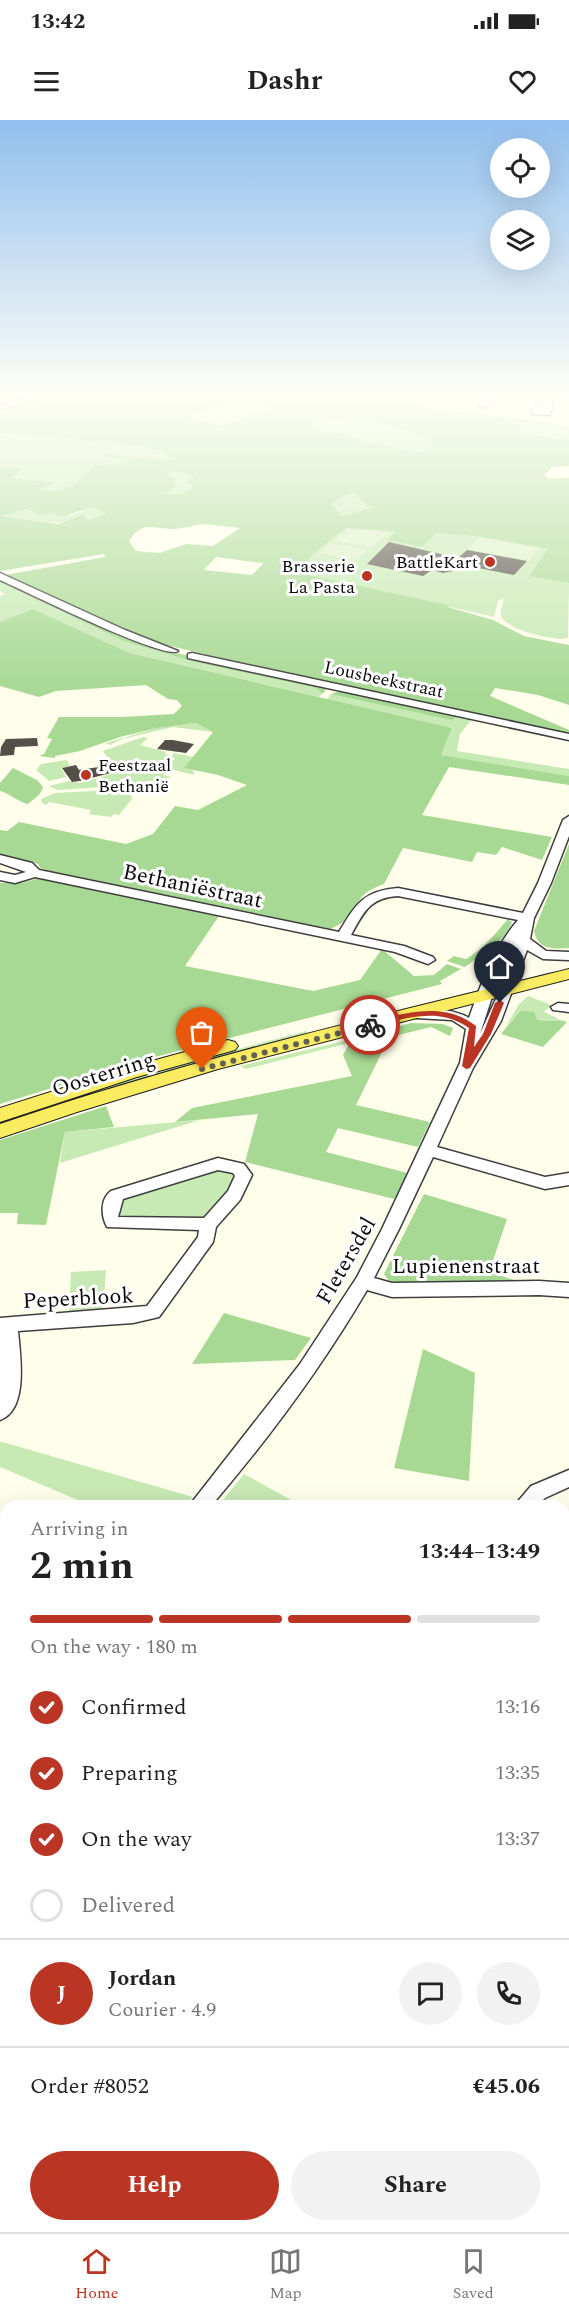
<!DOCTYPE html>
<meta charset="utf-8">
<style>
:root{--surface:#fff;--page:#f2f2f2;--text:#222;--muted:#767676;--line:#e0e0e0;--accent:#bb3524}
body{margin:0;font-family:Spectral,serif;background:var(--page);color:var(--text);height:100vh;display:flex;flex-direction:column;font-size:22px;white-space:nowrap}
*{box-sizing:border-box;margin:0}
p{font-size:20px;color:var(--muted)}
.icon{flex:none;width:33px;height:33px;fill:none;stroke:currentColor;stroke-width:2;stroke-linecap:round;stroke-linejoin:round}
.map{position:relative;flex:1;overflow:hidden}
.sheet{position:absolute;left:0px;top:1380px;width:570px;height:732px;display:flex;flex-direction:column;background:var(--surface);border-radius:18px 18px 0 0;box-shadow:0 6px 24px #0002}
.sheet>*{flex:none}
.controls{position:absolute;left:490px;top:18px;display:grid;gap:12px}
.controls a{display:grid;place-items:center;width:60px;height:60px;border-radius:50%;background:var(--surface);box-shadow:0 6px 24px #0002;font-size:30px}
.pin{position:absolute;display:grid;place-items:center;width:51px;height:51px;color:#fff;margin:-62px -26px;border-radius:50% 50% 50% 0;rotate:-45deg;box-shadow:0 0 6px #0007}
.pin .icon{rotate:45deg}
.courier{position:absolute;display:grid;place-items:center;width:60px;height:60px;margin:-30px;border:4px solid #bb3524;border-radius:50%;background:#fff;color:#222;box-shadow:0 2px 8px #0007}
.head em{font-style:normal;font-weight:700}
.head div{display:flex;flex-direction:column-reverse}
.head{display:flex;align-items:center;justify-content:space-between;height:102px;padding:0 30px}
h1{font-size:39px;font-weight:700;line-height:45px}
.bar{display:grid;grid-template-columns:repeat(4,1fr);gap:9px 6px;align-content:center;height:72px;padding:0 30px}
.bar i{height:8px;border-radius:4px;background:var(--line)}
.bar .selected{background:var(--accent)}
.bar p{grid-column:span 4}
.line{display:flex;align-items:center;gap:15px;padding:0 30px;border-top:2px solid var(--line)}
.line div{flex:1}
.round{display:grid;place-items:center;flex:none;width:63px;height:63px;border-radius:32px;background:var(--page)}
ol{padding:0 30px;list-style:none}
li{display:flex;align-items:center;gap:18px;height:66px}
li p{margin-inline-start:auto}
li .icon{padding:6px;border-radius:50%;background:var(--accent);color:#fff;stroke-width:4}
li:last-child{color:var(--muted)}
li i{width:33px;height:33px;border:3px solid var(--line);border-radius:50%}
.button{display:flex;gap:12px;margin-top:auto;padding:12px 30px}
.button a{flex:1;height:69px;border-radius:36px;background:var(--accent);color:#fff;font-size:24px;font-weight:700;line-height:69px;text-align:center}
.button a+a{background:var(--page);color:var(--text)}
.status{display:flex;justify-content:space-between;align-items:center;height:42px;padding:0 30px;background:var(--surface);direction:ltr}
.status svg{height:16px;fill:currentColor}
header{display:flex;justify-content:space-between;align-items:center;height:78px;padding:0 30px;background:var(--surface);font-size:27px;font-weight:700}
.tab-bar{display:flex;justify-content:space-around;align-items:center;height:84px;border-top:2px solid var(--line);background:var(--surface);font-size:16px;color:var(--muted)}
.tab-bar a{display:grid;justify-items:center;gap:3px}
.tab-bar .selected{color:var(--accent)}
.map>svg:first-child{display:block}
.green{fill:#c7e9b4}
.forest{fill:#a8d994;fill-rule:evenodd}
.pitch{fill:#dbf0c6}
.building{fill:#544f48}
.lines{fill:none;stroke-linecap:round;stroke-linejoin:round}
.minor-casing{stroke:#3e3e3e;stroke-width:3}
.major-casing{stroke:#1c1c1c;stroke-width:2}
.minor{fill:#fff;fill-rule:evenodd}
.major{fill:#f9ec60;fill-rule:evenodd}
.route{fill:#bb3524}
.done{stroke:#606059;stroke-width:6;stroke-dasharray:0 10.8}
.poi-dot{fill:#bb3524;stroke:#fff;stroke-width:2}
.labels{text-anchor:middle;stroke-width:6;stroke-linejoin:round;paint-order:stroke}
.far-poi-label{font-size:18px;fill:#0b0b0b;stroke:#fff;text-anchor:end}
.far-street-label{font-size:18px;fill:#0b0b0b;stroke:#fff}
.street-label{font-size:22px;fill:#0b0b0b;stroke:#fff}
</style>
<div class="status"><b>13:42</b><svg viewBox="0 0 49 12"><path d="M0 12V9h3v3zM5 12V6h3v6zM10 12V3h3v9zM15 12V0h3v12zM26 1h20v11H26zM47 4h2v5h-2z"/></svg></div>
<header><svg class="icon" aria-label="menu" viewBox="0 0 24 24"><path d="M4 6h16M4 12h16M4 18h16"/></svg>Dashr<svg class="icon" aria-label="heart" viewBox="0 0 24 24"><path d="M12 20l-8-8c-3-5 5-10 8-4 3-6 11-1 8 4z"/></svg></header>
<div class="map">
<svg width="569" height="2112" viewBox="0 0 569 2112">
<rect width="100%" height="100%" fill="#fffeea"/>
<path class="green" d="M329 298 366 301 404 309 432 320V325L425 331 415 332 349 317 345 313 321 311 310 302Z
M531 300 569 307V320L521 313V303Z
M0 313 134 325 163 331 173 341 104 334 130 339 126 343 94 345C75 366 66 376 37 369L52 363 11 358 22 349 0 346Z
M164 351 187 354 194 359 187 365 193 368 182 374H162L170 371 172 358Z
M354 372 373 387 342 396 330 384 343 376Z
M94 387 108 394C67 409 40 400 0 396L27 389 40 395 53 393 70 396Z
M346 408 397 412 388 419 436 413 480 417 549 429 529 455 569 463 568 518C556 522 506 510 501 496 499 490 505 485 503 478L498 481 494 497 299 453 313 434Z
M0 462 123 521 194 542 316 568 322 574 319 577 130 533 33 489 0 502V476L5 474 0 471Z
M331 574 472 599 460 614 457 631 569 649V656L441 635 452 608 327 580Z
M196 603 213 612 173 607 122 619 110 625 106 623 157 608Z
M143 617 148 618 140 625 166 632 165 634 170 635 166 640 173 641 175 638 171 637 174 633 193 637 185 647 193 650 194 655 169 649 164 655 171 657 162 663 58 670 49 666 69 661 80 663 115 653 110 647 113 645 103 631Z
M67 640 70 646 61 648 66 657 49 661 36 650 41 644Z
M129 669 132 679 119 695 114 694 111 697 89 694 91 690 49 682 46 685 42 683 41 679 55 673Z
M528 876 551 885 544 892 559 899C543 903 534 898 520 891L505 908 519 884Z
M306 911 309 916 0 1007V999L162 949Z
M352 919 349 923 246 949 240 946Z
M200 1000 79 1037 60 1043 65 1012Z
M216 1046 239 1055 210 1098 116 1097V1081Z
M106 1150 103 1190 69 1191 71 1152Z
M0 1322 6 1323 193 1377 184 1386H92L0 1347Z
M244 1354 302 1386H218Z
M0 1424 6 1427V1479L0 1477Z
M0 1687 6 1689V1917L0 1925Z"/>
<path class="forest" d="M53 277 116 281 119 280 114 277H281V283H302L303 277H367L460 292 531 300 521 304V313L569 320V346L553 347 544 355 549 359 569 358V463L529 456 548 429 480 417 436 413 422 427 387 420 396 412 346 408 313 434 299 453 447 485 448 487 493 500 524 516 569 525V585L538 575 495 568 490 576 569 610V614L328 563 166 525 144 517 5 455 105 437 104 434 0 451V346L22 349 12 358 54 363 38 369C64 377 78 363 94 345L126 343 130 339 103 336 104 334 172 340 163 331 134 325 0 313V289ZM242 278 272 288 220 306 189 297ZM329 298 366 301 404 309 431 320 432 325 425 331 415 332 349 317 345 313 321 311 311 302ZM165 351 187 354 194 359 186 362 193 368 182 374H164L176 367 174 361 177 359 171 357ZM354 372 368 386 373 387 342 396 331 384 343 376ZM94 387 107 394 88 400 82 395 59 404 1 396 27 389 40 395 53 393 61 397ZM203 404 240 408 213 426 187 424 159 433 136 431 129 421C142 400 154 409 173 409 183 409 193 405 203 404ZM216 437 262 443 263 444 252 455 204 450Z
M0 462 11 463 136 521 168 531 323 567 326 570 322 574 316 568 194 542 123 521Z
M33 489 130 533 452 608 441 635 569 656V665L449 647 422 695 552 717 542 740 502 727 496 735 477 732 472 742 403 728 384 764C354 775 364 780 347 799 343 803 336 806 331 809L211 787 52 752 40 748 38 744 0 735V710L7 711 19 702 126 724 153 714 175 686 198 690 247 665 218 655 184 648 213 612 196 603 157 608 120 617 80 631 55 636V638L39 636 44 634 52 619 47 618 59 597H122L174 594 182 586 177 580 168 579 146 565 56 571 39 577 0 566V502Z
M340 571 457 596 452 600 331 574Z
M13 648 37 660 43 667 40 674 28 684C18 682 11 674 0 671V663Z
M569 724V828C553 829 538 830 534 811Z
M36 759H45L219 796 185 846 313 871 360 860 382 829 414 856 434 855 447 844 461 849 440 861 442 864 143 940 0 984V763H22Z
M508 799 512 802C504 823 482 834 465 847L447 841 454 836 466 839C483 829 495 814 508 799Z
M520 891 534 892 537 899C548 903 556 898 567 902L543 927 501 914Z
M411 903 443 904 453 908 450 916 431 907 374 921 373 927 383 930 356 985 430 1002 418 1027 338 1008 326 1032 408 1053 394 1079 245 1042 258 994 175 1002 192 988 352 956 343 935 352 919Z
M106 986 114 1007 65 1012 46 1105 17 1104 18 1093H0V1020Z
M424 1074 507 1099 489 1152 517 1161 394 1162 388 1160 384 1154Z
M224 1193 311 1218 295 1240 192 1244Z
M423 1229 475 1253 469 1361 394 1348Z"/>
<path class="pitch" d="M242 278 273 288 219 306 188 296Z
M348 409 390 412 371 427 334 421Z
M480 417 540 428 529 441 468 429Z
M332 423 368 430 356 440 319 433Z"/>
<path class="building" d="M389 422 458 438 467 430 527 441 514 455 463 445 458 450 443 453 432 450 423 456 367 444Z
M37 618 38 626 15 627 14 635 0 636 1 627 6 619Z
M165 620H173L194 624 186 633 157 629Z
M125 643 126 649 80 661 72 662 62 648 76 645 79 650Z"/>
<g class="lines">
<g class="minor-casing">
<path id="minor" d="M35 277H48L0 289V285Z
M489 277H497L486 287H480V283Z
M546 277H559L549 283 553 286 550 295 532 294V290Z
M0 453 125 510 178 531C165 541 23 470 0 460Z
M192 533 569 614V620L188 538V534Z
M569 696V716L551 763 534 798 530 819 546 831 569 832V840L543 839 527 830 501 901 473 948 437 1027 545 1057 569 1053V1065L545 1069 433 1037 399 1109 374 1158 392 1163 539 1161 569 1163V1177L539 1175 392 1177 367 1170C322 1247 269 1318 211 1386H189L300 1244 357 1157 382 1109 460 943 466 909 452 900 416 898 409 893C418 883 459 891 469 898 480 866 495 826 518 800L398 776C369 778 364 792 351 815L404 826 433 837 435 840 428 844 395 832 35 757 15 763 0 760V752L15 755 26 752 0 743V735L32 743 39 750 339 812C356 784 363 771 398 768L523 793 538 763 563 700ZM515 826 499 872 480 914 492 877Z
M558 883 569 884V892L553 890 551 887Z
M218 1038 244 1044 252 1055 240 1080 216 1107 213 1122 159 1197 133 1203 18 1211C20 1234 29 1290 0 1300V1198L147 1186 198 1117 199 1110 107 1107C101 1096 100 1079 111 1071ZM218 1050 233 1053 235 1056 228 1071 204 1098 118 1097 123 1079Z
M569 1350V1367L545 1378 537 1386H514L531 1366Z
M6 1595V1622L0 1624V1597Z
M0 1653 6 1655V1679L0 1677Z
M564 1809H569V1835H564Z
M231 2106H287V2112H259V2109L258 2112H230Z"/>
</g>
<g class="major-casing">
<path id="major" d="M569 849V859L218 949 77 992 0 1018V1004C186 940 378 896 569 849Z
M228 920 235 922 238 926 235 930 137 957 0 1002V988L123 949Z"/>
</g>
<use href="#minor" class="minor"/>
<use href="#major" class="major"/>
</g>
<linearGradient id="sky" x2="0" y2="1"><stop stop-color="#91bfee"/><stop offset="0.48" stop-color="#fffff6"/><stop offset="1" stop-color="#fffff6" stop-opacity="0"/></linearGradient>
<rect width="569" height="572" fill="url(#sky)"/>
<path class="route" d="M500 880 504 883 491 914 470 948 466 949 462 946 469 908C438 886 404 899 370 907L366 905C372 900 381 899 388 897 420 890 449 885 476 906L474 927 483 914 495 883Z"/>
<g class="lines">
<path class="done" d="M202 949 370 905"/>
</g>
<g class="poi-dot">
<circle cx="490" cy="442" r="6"/>
<circle cx="367" cy="456" r="6"/>
<circle cx="86" cy="655" r="6"/>
</g>
<g class="labels">
<g class="far-poi-label">
<text x="478" y="448">BattleKart</text>
<text x="355" y="452">Brasserie<tspan x="355" dy="21">La Pasta</tspan></text>
<text x="98" y="651" text-anchor="start">Feestzaal<tspan x="98" dy="21">Bethanië</tspan></text>
</g>
<g class="far-street-label">
<text transform="translate(384 559) rotate(12)" y="6">Lousbeekstraat</text>
</g>
<g class="street-label">
<text transform="translate(193 765) rotate(12)" y="8">Bethaniëstraat</text>
<text transform="translate(103 953) rotate(-17)" y="8">Oosterring</text>
<text transform="translate(345 1140) rotate(-60)" y="8">Fletersdel</text>
<text x="466" y="1153">Lupienenstraat</text>
<text transform="translate(78 1177) rotate(-3)" y="8">Peperblook</text>
</g>
</g>
</svg>
<div class="controls">
<a><svg class="icon" aria-label="locate" viewBox="0 0 24 24"><circle cx="12" cy="12" r="6"/><path d="M12 2v4M12 18v4M2 12h4M18 12h4"/></svg></a>
<a><svg class="icon" aria-label="layers" viewBox="0 0 24 24"><path d="M12 4l9 5-9 5-9-5zM3 14l9 5 9-5"/></svg></a>
</div>
<div class="pin" style="left:202px;top:949px;background:#ea580c"><svg class="icon" aria-label="bag" viewBox="0 0 24 24"><path d="M5 8h14l-1 12H6zM9 8a3 3 0 0 1 6 0"/></svg></div>
<div class="pin" style="left:500px;top:883px;background:#1f2937"><svg class="icon" aria-label="home" viewBox="0 0 24 24"><path d="M3 11l9-7 9 7M6 9v11h12V9"/></svg></div>
<div class="courier" style="left:370px;top:905px"><svg class="icon" aria-label="bike" viewBox="0 0 24 24"><circle cx="6" cy="16" r="4"/><circle cx="18" cy="16" r="4"/><path d="M6 16l4-8h5l3 8M10 8l3 8H6M13 5h3"/></svg></div>
<section class="sheet">
<div class="head"><div><h1>2 min</h1><p>Arriving in</p></div><em>13:44–13:49</em></div>
<div class="bar"><i class="selected"></i><i class="selected"></i><i class="selected"></i><i></i><p>On the way · 180 m</p></div>
<ol>
<li><svg class="icon" aria-label="check" viewBox="0 0 24 24"><path d="M5 12l5 5 9-10"/></svg>Confirmed<p>13:16</p></li>
<li><svg class="icon" aria-label="check" viewBox="0 0 24 24"><path d="M5 12l5 5 9-10"/></svg>Preparing<p>13:35</p></li>
<li><svg class="icon" aria-label="check" viewBox="0 0 24 24"><path d="M5 12l5 5 9-10"/></svg>On the way<p>13:37</p></li>
<li><i></i>Delivered</li>
</ol>
<div class="line" style="height:108px"><b class="round" style="background:var(--accent);color:#fff">J</b><div><b>Jordan</b><p>Courier · 4.9</p></div><a class="round"><svg class="icon" aria-label="chat" viewBox="0 0 24 24"><path d="M4 5h16v11H9l-5 4z"/></svg></a><a class="round"><svg class="icon" aria-label="phone" viewBox="0 0 24 24"><path d="M5 4h4l2 5-3 2q2 4 5 5l2-3 5 2v4C11 20 4 13 5 4z"/></svg></a></div>
<div class="line" style="height:78px"><div>Order #8052</div><b>€45.06</b></div>
<div class="button"><a>Help</a><a>Share</a></div>
</section>
</div>
<nav class="tab-bar">
<a class="selected"><svg class="icon" aria-label="home" viewBox="0 0 24 24"><path d="M3 11l9-7 9 7M6 9v11h12V9"/></svg>Home</a>
<a><svg class="icon" aria-label="map" viewBox="0 0 24 24"><path d="M3 6l6-2 6 2 6-2v14l-6 2-6-2-6 2zM9 4v14M15 6v14"/></svg>Map</a>
<a><svg class="icon" aria-label="saved" viewBox="0 0 24 24"><path d="M7 4h10v16l-5-4-5 4z"/></svg>Saved</a>
</nav>
